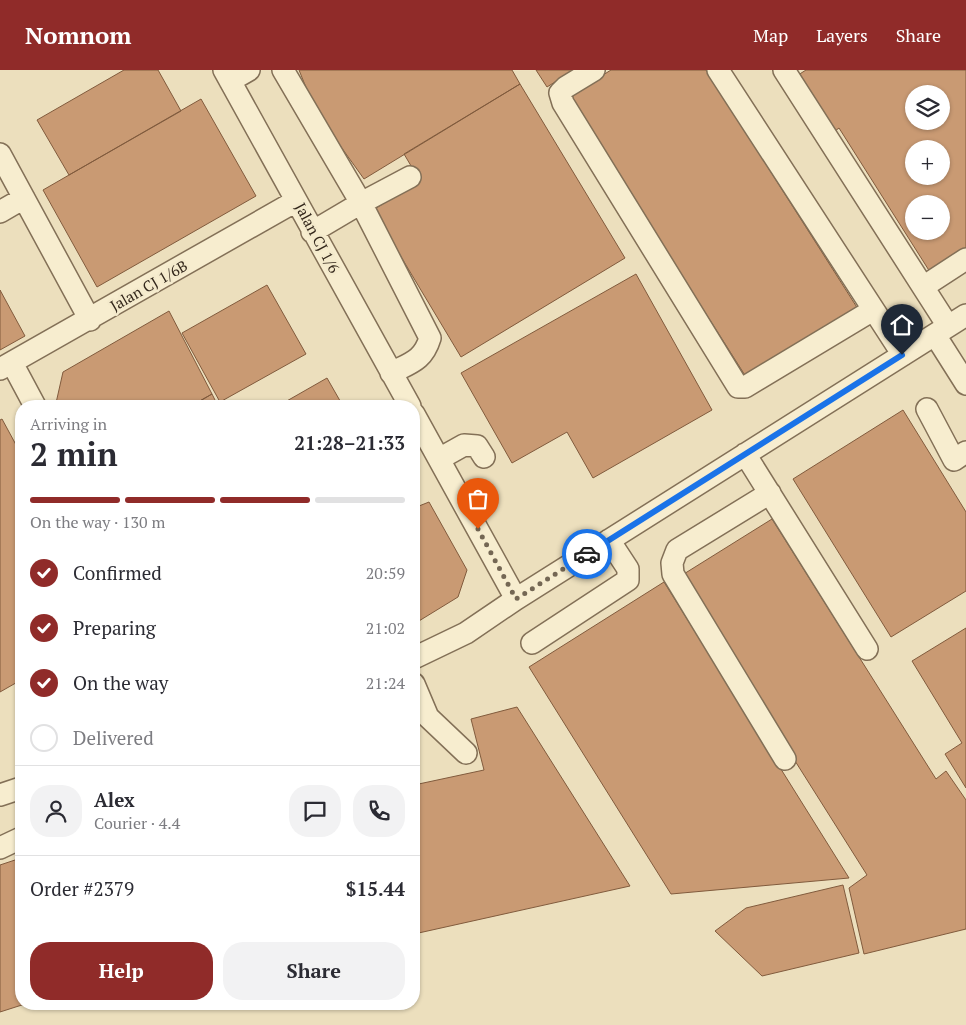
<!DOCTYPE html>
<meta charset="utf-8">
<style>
:root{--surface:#fff;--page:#f2f2f3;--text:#2b2b33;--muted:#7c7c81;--line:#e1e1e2;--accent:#902b29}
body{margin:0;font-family:"PT Serif",serif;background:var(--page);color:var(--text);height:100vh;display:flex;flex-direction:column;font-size:19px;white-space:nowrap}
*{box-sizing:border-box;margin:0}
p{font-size:16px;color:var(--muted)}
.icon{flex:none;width:28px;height:28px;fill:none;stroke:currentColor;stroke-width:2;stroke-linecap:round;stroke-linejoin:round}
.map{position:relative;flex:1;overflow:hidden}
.panel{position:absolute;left:15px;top:330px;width:405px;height:610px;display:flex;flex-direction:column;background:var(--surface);border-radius:20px;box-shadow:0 1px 4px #0004}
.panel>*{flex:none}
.tools{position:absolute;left:905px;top:15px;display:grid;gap:10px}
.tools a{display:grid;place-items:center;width:45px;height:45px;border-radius:50%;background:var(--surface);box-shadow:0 1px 4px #0004;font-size:25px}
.pin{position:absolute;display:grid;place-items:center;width:42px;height:42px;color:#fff;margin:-51px -21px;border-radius:50% 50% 50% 0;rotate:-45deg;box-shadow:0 0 5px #0007}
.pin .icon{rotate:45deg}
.courier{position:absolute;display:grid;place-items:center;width:50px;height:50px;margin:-25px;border:4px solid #1a73e8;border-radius:50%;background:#fff;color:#222;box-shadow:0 1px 6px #0007}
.headline em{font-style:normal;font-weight:700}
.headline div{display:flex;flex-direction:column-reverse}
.headline{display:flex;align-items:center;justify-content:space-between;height:85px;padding:0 15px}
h1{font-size:32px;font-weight:700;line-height:38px}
.bar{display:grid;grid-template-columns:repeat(4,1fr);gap:8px 5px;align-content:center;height:60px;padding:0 15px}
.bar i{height:6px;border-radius:4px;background:var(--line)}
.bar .active{background:var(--accent)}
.bar p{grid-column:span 4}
.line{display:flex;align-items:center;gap:12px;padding:0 15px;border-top:1px solid var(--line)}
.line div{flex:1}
.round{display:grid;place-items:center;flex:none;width:52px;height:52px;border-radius:20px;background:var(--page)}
ol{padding:0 15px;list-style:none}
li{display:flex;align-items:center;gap:15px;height:55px}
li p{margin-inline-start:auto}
li .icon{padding:5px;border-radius:50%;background:var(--accent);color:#fff;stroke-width:4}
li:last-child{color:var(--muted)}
li i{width:28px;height:28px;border:2px solid var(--line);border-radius:50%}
.cta{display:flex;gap:10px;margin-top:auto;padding:10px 15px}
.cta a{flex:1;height:58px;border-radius:20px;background:var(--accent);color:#fff;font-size:20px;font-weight:700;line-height:58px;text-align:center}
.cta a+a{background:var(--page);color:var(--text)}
header{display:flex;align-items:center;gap:30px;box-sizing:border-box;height:70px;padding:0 25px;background:var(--accent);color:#fff}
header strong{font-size:24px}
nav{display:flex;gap:28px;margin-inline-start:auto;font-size:18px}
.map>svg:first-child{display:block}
.building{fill:#c99a73;stroke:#815b3d;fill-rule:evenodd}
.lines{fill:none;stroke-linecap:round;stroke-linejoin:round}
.minor-casing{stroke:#837057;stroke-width:24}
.minor{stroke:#f7edcf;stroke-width:21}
.done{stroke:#746754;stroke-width:5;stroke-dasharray:0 9}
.route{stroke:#1a73e8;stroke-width:6}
.labels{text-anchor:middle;stroke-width:5;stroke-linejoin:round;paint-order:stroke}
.street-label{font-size:15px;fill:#33271b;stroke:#f4eacc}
</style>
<header>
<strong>Nomnom</strong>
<nav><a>Map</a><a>Layers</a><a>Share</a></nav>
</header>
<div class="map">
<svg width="966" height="955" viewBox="0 0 966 955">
<rect width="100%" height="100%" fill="#ecdfbd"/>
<path class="building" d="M124 0H158L181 41 69 105 37 50Z
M299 0H512L520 14 364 109 331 63 307 20Z
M536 0H574L547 17Z
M611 0H706L858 239 748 310 568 27Z
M806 0H966V179L930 202 839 58 831 64 795 7ZM914 24H941V51H914ZM914 79H941V106H914ZM914 134H941V161H914Z
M520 14 625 188 461 287 373 140 420 111 404 84Z
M201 29 256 126 97 217 43 120Z
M636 204 712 340 593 408 567 362 512 393 461 303Z
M267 215 306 284 220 332 182 263Z
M0 220 25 266 0 280Z
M169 241 212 324 191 336H57L56 333 63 302Z
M327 308 343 336H278Z
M212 324 218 336H191Z
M903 340 966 442V521L891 567 793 409Z
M2 349 21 384V610L0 622V350Z
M429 432 467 500 458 527 414 554V438Z
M772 449 936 709 946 701 966 730V859L864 884 849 818 867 805 679 507Z
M664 512 849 808 671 824 529 597Z
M966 558V718L945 684 962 673 912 591Z
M517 637 630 816 414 864V715L484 700 471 649Z
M21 788V934H25L0 942V795Z
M843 815 859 883 762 906 715 861 746 838Z"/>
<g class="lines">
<g class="minor-casing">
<path id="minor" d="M224 0 410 336
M283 0 361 133 312 162
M594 0 566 17 560 23 563 33 738 317H745L873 240
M718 0 903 285
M784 0 923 217
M230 11 249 0
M0 84 90 250
M0 142 24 128
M948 256 923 217 966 189
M935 265 966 314
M12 293 35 336
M0 299 296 131
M391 303C410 293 423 291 430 268L361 133 410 107
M927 339 954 390 966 382
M414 344 516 529
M745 384 867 579
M439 389 464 375 477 376 484 387
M770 423 677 480 672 493 673 504 785 689
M532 573 628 510V499L609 470
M414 588 466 563 516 529 966 245
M414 614 428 647 466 683
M0 725 21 718
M0 778 21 768"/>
</g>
<use href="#minor" class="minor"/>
</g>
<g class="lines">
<path class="done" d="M478 459 516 529 587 484"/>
<path class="route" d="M587 484 902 285"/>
</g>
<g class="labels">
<g class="street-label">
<text transform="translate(317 168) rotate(62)" y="5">Jalan CJ 1/6</text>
<text transform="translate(149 216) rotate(-30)" y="5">Jalan CJ 1/6B</text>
</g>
</g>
</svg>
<div class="tools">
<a><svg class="icon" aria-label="layers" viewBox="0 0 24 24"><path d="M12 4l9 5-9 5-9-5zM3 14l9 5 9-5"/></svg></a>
<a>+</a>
<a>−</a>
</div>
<div class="pin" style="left:478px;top:459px;background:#ea580c"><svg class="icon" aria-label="bag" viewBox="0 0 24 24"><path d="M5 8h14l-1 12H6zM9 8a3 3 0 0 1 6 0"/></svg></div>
<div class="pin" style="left:902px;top:285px;background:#1f2937"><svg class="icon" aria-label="home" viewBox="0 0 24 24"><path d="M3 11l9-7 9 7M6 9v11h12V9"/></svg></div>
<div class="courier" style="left:587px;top:484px"><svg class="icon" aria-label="car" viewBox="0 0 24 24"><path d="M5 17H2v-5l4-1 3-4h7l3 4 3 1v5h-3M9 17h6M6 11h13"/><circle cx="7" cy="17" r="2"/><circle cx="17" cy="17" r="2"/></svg></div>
<section class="panel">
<div class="headline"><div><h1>2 min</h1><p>Arriving in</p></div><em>21:28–21:33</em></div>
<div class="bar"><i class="active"></i><i class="active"></i><i class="active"></i><i></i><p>On the way · 130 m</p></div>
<ol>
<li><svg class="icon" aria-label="check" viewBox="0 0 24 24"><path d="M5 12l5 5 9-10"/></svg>Confirmed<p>20:59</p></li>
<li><svg class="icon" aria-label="check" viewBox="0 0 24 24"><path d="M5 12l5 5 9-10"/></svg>Preparing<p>21:02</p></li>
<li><svg class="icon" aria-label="check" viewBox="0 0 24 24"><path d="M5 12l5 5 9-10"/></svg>On the way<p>21:24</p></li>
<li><i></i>Delivered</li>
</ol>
<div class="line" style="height:90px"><a class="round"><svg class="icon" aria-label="person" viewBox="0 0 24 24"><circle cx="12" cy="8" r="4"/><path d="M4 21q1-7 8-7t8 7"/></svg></a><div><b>Alex</b><p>Courier · 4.4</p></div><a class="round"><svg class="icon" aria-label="chat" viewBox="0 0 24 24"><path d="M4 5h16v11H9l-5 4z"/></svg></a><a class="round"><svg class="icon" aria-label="phone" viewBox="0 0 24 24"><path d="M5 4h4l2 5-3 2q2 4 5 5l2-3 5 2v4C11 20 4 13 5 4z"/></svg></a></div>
<div class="line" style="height:65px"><div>Order #2379</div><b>$15.44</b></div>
<div class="cta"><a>Help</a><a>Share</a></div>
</section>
</div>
